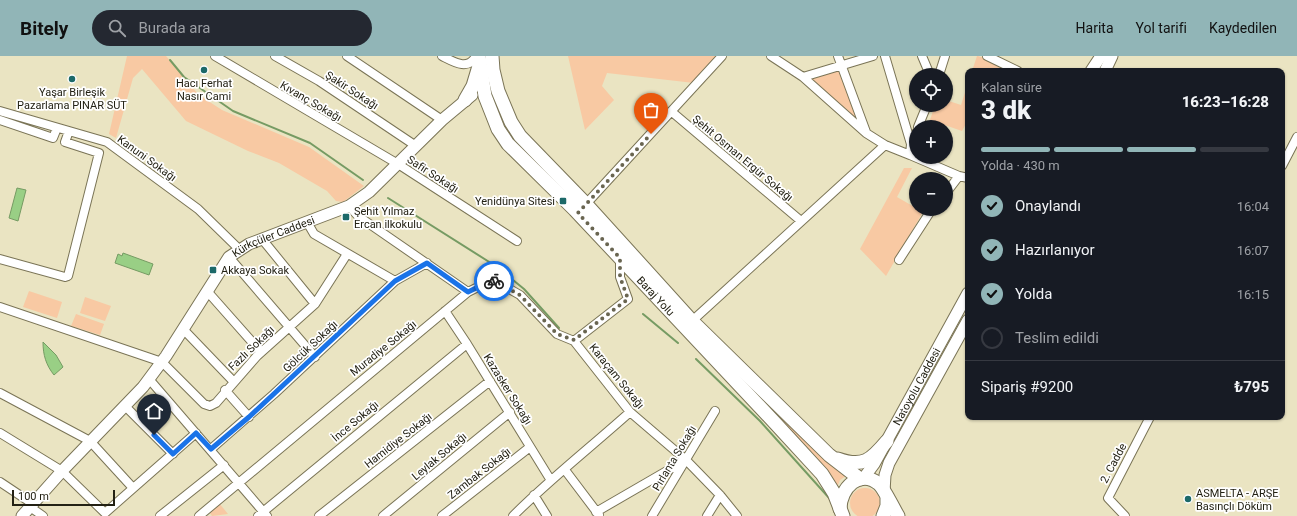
<!DOCTYPE html>
<html lang="tr">
<meta charset="utf-8">
<style>
:root{--surface:#171b24;--page:#242831;--text:#f1f3f6;--muted:#9ea1a6;--line:#363941;--accent:#91b5b7}
body{margin:0;font-family:Roboto,sans-serif;background:var(--page);color:var(--text);height:100vh;display:flex;flex-direction:column;font-size:15px;white-space:nowrap}
*{box-sizing:border-box;margin:0}
p{font-size:13px;color:var(--muted)}
.icon{flex:none;width:22px;height:22px;fill:none;stroke:currentColor;stroke-width:2;stroke-linecap:round;stroke-linejoin:round}
.map{position:relative;flex:1;overflow:hidden}
.side{position:absolute;left:965px;top:12px;width:320px;height:352px;display:flex;flex-direction:column;background:var(--surface);border-radius:8px;box-shadow:0 1px 3px #0004}
.side>*{flex:none}
.fabs{position:absolute;left:909px;top:12px;display:grid;gap:8px}
.fabs a{display:grid;place-items:center;width:44px;height:44px;border-radius:50%;background:var(--surface);box-shadow:0 1px 3px #0004;font-size:20px}
.scale{position:absolute;left:12px;bottom:10px;width:103px;box-sizing:border-box;padding-left:4px;border:2px solid #232114;border-top:0;font-size:11px;line-height:14px;white-space:nowrap;color:#232114;-webkit-text-stroke:3px #fff;paint-order:stroke}
.pin{position:absolute;display:grid;place-items:center;width:34px;height:34px;color:#fff;margin:-41px -17px;border-radius:50% 50% 50% 0;rotate:-45deg;box-shadow:0 0 4px #0007}
.pin .icon{rotate:45deg}
.courier{position:absolute;display:grid;place-items:center;width:40px;height:40px;margin:-20px;border:3px solid #1a73e8;border-radius:50%;background:#fff;color:#222;box-shadow:0 1px 5px #0007}
.head em{font-style:normal;font-weight:800}
.head div{display:flex;flex-direction:column-reverse}
.head{display:flex;align-items:center;justify-content:space-between;height:68px;padding:0 16px}
h1{font-size:26px;font-weight:800;line-height:30px}
.bar{display:grid;grid-template-columns:repeat(4,1fr);gap:6px 4px;align-content:center;height:48px;padding:0 16px}
.bar i{height:5px;border-radius:3px;background:var(--line)}
.bar .on{background:var(--accent)}
.bar p{grid-column:span 4}
.line{display:flex;align-items:center;gap:10px;padding:0 16px;border-top:1px solid var(--line)}
.line div{flex:1}
ol{padding:0 16px;list-style:none}
li{display:flex;align-items:center;gap:12px;height:44px}
li p{margin-inline-start:auto}
li .icon{padding:4px;border-radius:50%;background:var(--accent);color:#111;stroke-width:4}
li:last-child{color:var(--muted)}
li i{width:22px;height:22px;border:2px solid var(--line);border-radius:50%}
header{display:flex;align-items:center;gap:24px;box-sizing:border-box;height:56px;padding:0 20px;background:var(--accent);color:#111}
header strong{font-size:19px}
nav{display:flex;gap:22px;margin-inline-start:auto;font-size:14px}
.search{width:280px;height:36px;background:var(--page);display:flex;align-items:center;gap:10px;box-sizing:border-box;padding:0 14px;border-radius:22px;color:var(--muted);font-size:15px}
.map>svg:first-child{display:block}
.green{fill:#f8c9a3}
.water{fill:#99cf85;stroke:#769b63}
.lines{fill:none;stroke-linecap:round;stroke-linejoin:round}
.stream{stroke:#769b63;stroke-width:2}
.street-casing{stroke:#7a7456;stroke-width:10}
.secondary-casing{stroke:#7a7456;stroke-width:13}
.primary-casing{stroke:#7a7456;stroke-width:15}
.street{stroke:#fff;stroke-width:8}
.secondary{stroke:#fff;stroke-width:11}
.primary{stroke:#fff;stroke-width:13}
.done{stroke:#696551;stroke-width:4;stroke-dasharray:0 7.2}
.route{stroke:#1a73e8;stroke-width:5}
.poi-dot{fill:#1c6969;stroke:#fff;stroke-width:1.5}
.labels{text-anchor:middle;stroke-width:3.5;stroke-linejoin:round;paint-order:stroke}
.poi-label{font-size:11px;fill:#232114;stroke:#fff;text-anchor:start}
.street-label{font-size:11px;fill:#232114;stroke:#fff}
</style>
<header>
<strong>Bitely</strong>
<div class="search"><svg class="icon" aria-label="search" viewBox="0 0 24 24"><circle cx="10" cy="10" r="6"/><path d="M15 15l6 6"/></svg>Burada ara</div>
<nav><a>Harita</a><a>Yol tarifi</a><a>Kaydedilen</a></nav>
</header>
<div class="map">
<svg width="1297" height="460" viewBox="0 0 1297 460">
<rect width="100%" height="100%" fill="#eae4c2"/>
<path class="green" d="M127 0H166L199 39 222 54 309 91 364 130 343 146 336 145 327 135 279 107 248 95 186 65 142 13 133 22 116 82 109 78Z
M568 0H718L694 27 607 17 602 30 614 44 585 74Z
M977 0H978L1013 12 1011 15H972Z
M838 9 862 68 805 19Z
M968 27V64L962 75 930 64 935 49H946V44L961 49Z
M491 31 575 147 514 85 499 65 487 32Z
M904 112H912L897 141 923 156 886 220 860 193Z
M29 235 62 246 57 262 23 251Z
M85 241 111 250 105 265 80 257Z
M76 258 104 268 100 279 71 270Z
M750 328 846 420 840 424 836 434 748 331Z
M850 447a15 15 0 1 1 30 0a15 15 0 1 1-30 0Z
M219 447 228 458 212 460 209 456Z"/>
<path class="water" d="M17 132 26 134 18 165 9 162Z
M123 197 153 208 149 219 115 207 118 198 122 200Z
M43 286 56 299 63 311 54 319C46 309 43 299 43 286Z"/>
<g class="lines">
<path class="stream" d="M170 4 184 21 233 55 310 87 363 124
M388 142 494 209
M513 224 524 233 559 272
M643 258 678 287
M696 303 760 365 830 443"/>
<g class="street-casing">
<path id="street" d="M215 0 398 108 517 185
M275 0 319 25 416 90
M347 0 442 64
M442 0C454 6 468 15 476 0
M771 0 803 21 866 77 885 89 910 99 911 88 916 77
M838 0 866 76
M885 0 911 88
M922 0 930 19
M987 0 1018 15
M939 19 945 0
M803 21 873 0
M0 55 107 86 198 153 240 194
M672 56 801 165
M0 64 53 82 57 72
M918 71 927 49
M910 99 959 120 968 122
M1282 110 1297 81
M946 137 959 120
M586 148 722 0
M349 150 358 160 468 236
M307 166 314 178 395 225
M262 183 315 248
M229 201 315 301
M0 203 65 221 68 220 99 97 65 86 69 75
M899 204 932 153
M207 235 261 296
M0 251 162 306 204 348 210 350 216 347 257 300 315 248 347 198
M445 255 467 288 550 423
M692 265 885 89
M183 273 233 325
M574 285 628 243 620 221V202
M149 323 267 460
M225 334 249 361
M0 337 90 385 133 432
M125 350 173 398
M0 377 62 415 105 457 196 377
M211 393 274 338 395 225 427 207
M565 414 599 459
M0 426 33 448
M534 439 547 460
M30 451 43 460
M596 456 684 405
M160 460 224 409
M199 460 468 236 490 225 497 226 520 239 557 278 574 285 630 356 686 404 720 439 737 460
M258 460 467 288
M319 460 490 325
M383 460 510 356
M442 460 530 391
M513 460C550 423 591 391 630 356
M652 460 715 355
M707 460 720 439
M1125 460 1108 442 1150 361"/>
</g>
<g class="secondary-casing">
<g id="secondary">
<path d="M1091 15 1101 0"/>
<path d="M1105 15 1112 0"/>
<path id="s1" d="M863 423 874 408 968 237"/>
<path d="M884 436 885 419 889 407 968 264"/>
<path id="s2" d="M22 460 62 415 143 331 166 300 229 201 249 188 349 150 369 136 442 64 472 39"/>
</g>
</g>
<g class="primary-casing">
<g id="primary">
<path id="s3" d="M479 0 485 40 498 73 508 88 575 154 776 368 822 418 834 437 843 460"/>
<path d="M492 0 493 14 498 35 511 66 520 80 586 148 692 265 829 399 860 423"/>
<path d="M465 44 473 30 479 10"/>
<path d="M838 403C863 412 871 404 887 385"/>
<path d="M840 453C840 432 860 412 879 428 885 434 893 452 898 460"/>
<path d="M883 460 887 450V443"/>
</g>
</g>
<use href="#street" class="street"/>
<use href="#secondary" class="secondary"/>
<use href="#primary" class="primary"/>
</g>
<g class="lines">
<path class="done" d="M494 225 520 239 557 278 574 284 628 243 620 221V202L578 157 651 78"/>
<path class="route" d="M154 379 173 398 196 377 211 393 249 361 395 225 427 207 468 236 490 225H494"/>
</g>
<g class="poi-dot">
<circle cx="204" cy="14" r="4"/>
<circle cx="72" cy="23" r="4"/>
<rect x="559" y="141" width="8" height="8" rx="2"/>
<rect x="342" y="157" width="8" height="8" rx="2"/>
<rect x="209" y="210" width="8" height="8" rx="2"/>
<circle cx="1188" cy="443" r="4"/>
</g>
<g class="labels">
<g class="poi-label">
<text x="204" y="31" text-anchor="middle">Hacı Ferhat<tspan x="204" dy="13">Nasır Cami</tspan></text>
<text x="72" y="40" text-anchor="middle">Yaşar Birleşik<tspan x="72" dy="13">Pazarlama PINAR SÜT</tspan></text>
<text x="555" y="149" text-anchor="end">Yenidünya Sitesi</text>
<text x="354" y="159">Şehit Yılmaz<tspan x="354" dy="13">Ercan ilkokulu</tspan></text>
<text x="221" y="218">Akkaya Sokak</text>
<text x="1196" y="441">ASMELTA - ARŞE<tspan x="1196" dy="13">Basınçlı Döküm</tspan></text>
</g>
<g class="street-label">
<text transform="translate(352 34) rotate(33)" y="4">Şakir Sokağı</text>
<text transform="translate(311 45) rotate(30)" y="4">Kıvanç Sokağı</text>
<text transform="translate(147 102) rotate(36)" y="4">Kanuni Sokağı</text>
<text transform="translate(743 102) rotate(40)" y="4">Şehit Osman Ergür Sokağı</text>
<text transform="translate(433 118) rotate(33)" y="4">Safir Sokağı</text>
<text dy="4" stroke="none"><textPath href="#s2" startOffset="382">Kürkçüler Caddesi</textPath></text>
<text dy="4" stroke="none"><textPath href="#s3" startOffset="306">Baraj Yolu</textPath></text>
<text transform="translate(310 290) rotate(-43)" y="4">Gölcük Sokağı</text>
<text transform="translate(251 292) rotate(-44)" y="4">Fazlı Sokağı</text>
<text transform="translate(383 292) rotate(-39)" y="4">Muradiye Sokağı</text>
<text transform="translate(617 320) rotate(51)" y="4">Karaçam Sokağı</text>
<text dy="4" stroke="none"><textPath href="#s1" startOffset="107">Natoyolu Caddesi</textPath></text>
<text transform="translate(508 333) rotate(58)" y="4">Kazasker Sokağı</text>
<text transform="translate(355 365) rotate(-40)" y="4">İnce Sokağı</text>
<text transform="translate(398 384) rotate(-38)" y="4">Hamidiye Sokağı</text>
<text transform="translate(439 400) rotate(-40)" y="4">Leylak Sokağı</text>
<text transform="translate(674 402) rotate(-59)" y="4">Pırlanta Sokağı</text>
<text transform="translate(1113 407) rotate(-62)" y="4">2. Cadde</text>
<text transform="translate(479 417) rotate(-38)" y="4">Zambak Sokağı</text>
</g>
</g>
</svg>
<div class="fabs">
<a><svg class="icon" aria-label="locate" viewBox="0 0 24 24"><circle cx="12" cy="12" r="6"/><path d="M12 2v4M12 18v4M2 12h4M18 12h4"/></svg></a>
<a>+</a>
<a>−</a>
</div>
<div class="scale">100 m</div>
<div class="pin" style="left:651px;top:78px;background:#ea580c"><svg class="icon" aria-label="bag" viewBox="0 0 24 24"><path d="M5 8h14l-1 12H6zM9 8a3 3 0 0 1 6 0"/></svg></div>
<div class="pin" style="left:154px;top:379px;background:#1f2937"><svg class="icon" aria-label="home" viewBox="0 0 24 24"><path d="M3 11l9-7 9 7M6 9v11h12V9"/></svg></div>
<div class="courier" style="left:494px;top:225px"><svg class="icon" aria-label="bike" viewBox="0 0 24 24"><circle cx="6" cy="16" r="4"/><circle cx="18" cy="16" r="4"/><path d="M6 16l4-8h5l3 8M10 8l3 8H6M13 5h3"/></svg></div>
<section class="side">
<div class="head"><div><h1>3 dk</h1><p>Kalan süre</p></div><em>16:23–16:28</em></div>
<div class="bar"><i class="on"></i><i class="on"></i><i class="on"></i><i></i><p>Yolda · 430 m</p></div>
<ol>
<li><svg class="icon" aria-label="check" viewBox="0 0 24 24"><path d="M5 12l5 5 9-10"/></svg>Onaylandı<p>16:04</p></li>
<li><svg class="icon" aria-label="check" viewBox="0 0 24 24"><path d="M5 12l5 5 9-10"/></svg>Hazırlanıyor<p>16:07</p></li>
<li><svg class="icon" aria-label="check" viewBox="0 0 24 24"><path d="M5 12l5 5 9-10"/></svg>Yolda<p>16:15</p></li>
<li><i></i>Teslim edildi</li>
</ol>
<div class="line" style="height:52px"><div>Sipariş #9200</div><b>₺795</b></div>
</section>
</div>
